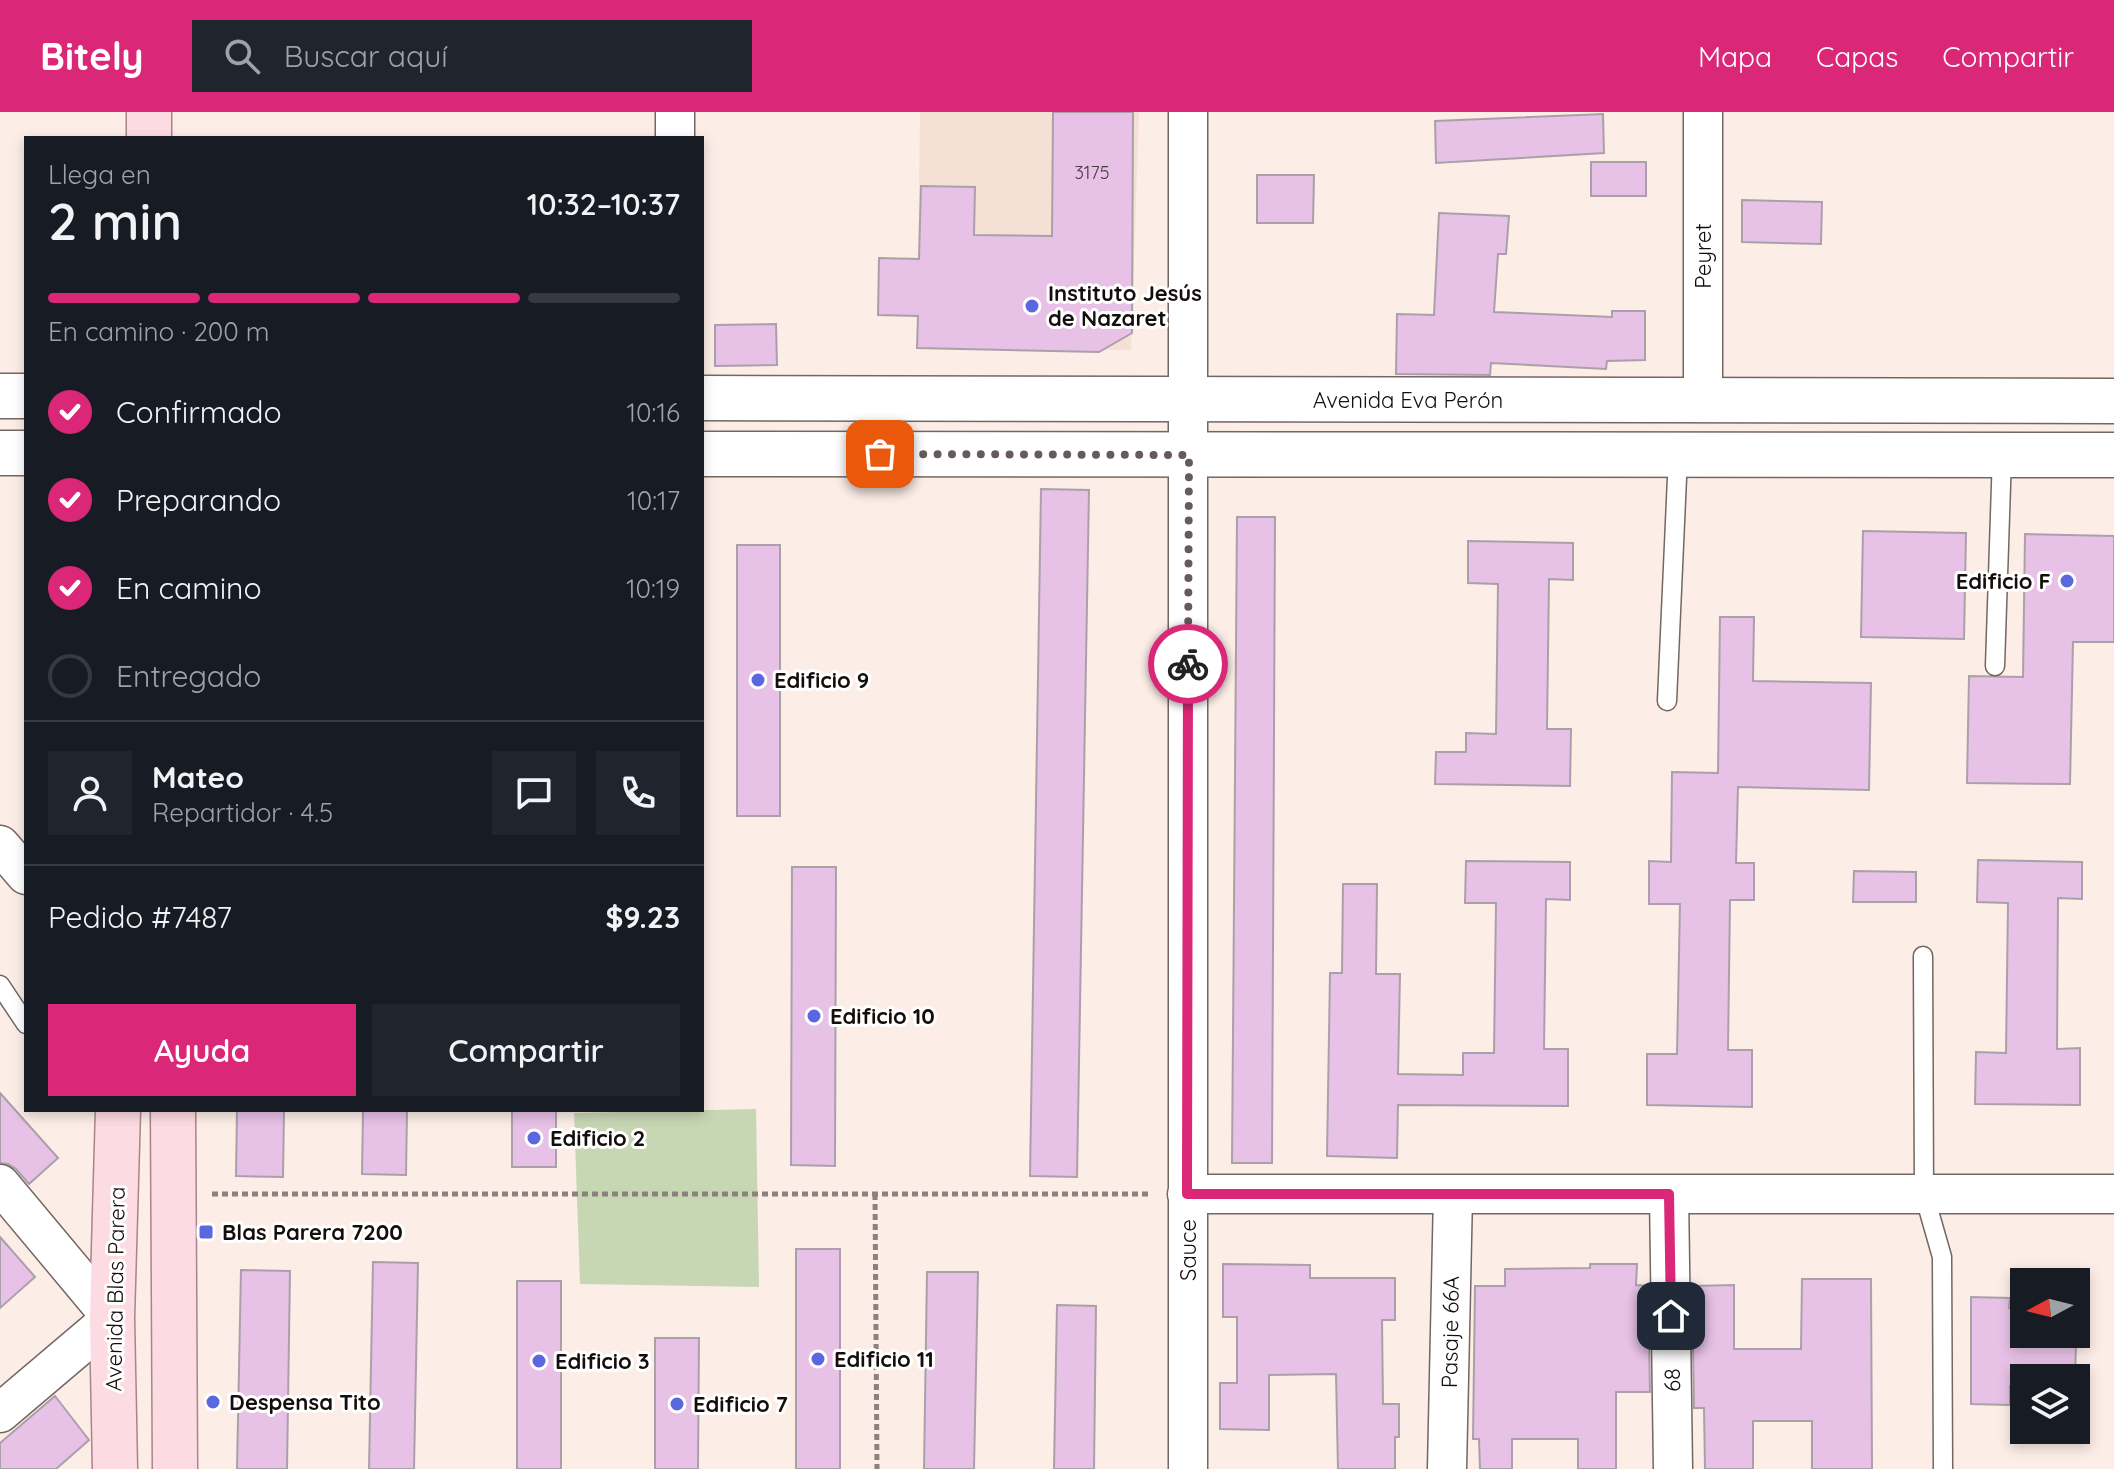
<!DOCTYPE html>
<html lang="es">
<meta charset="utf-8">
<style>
:root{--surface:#171b24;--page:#20242c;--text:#f1f3f6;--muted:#9ea1a6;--line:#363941;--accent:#db2777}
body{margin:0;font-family:Quicksand,sans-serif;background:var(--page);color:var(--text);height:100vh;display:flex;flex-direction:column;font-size:30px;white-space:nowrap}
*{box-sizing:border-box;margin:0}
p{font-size:26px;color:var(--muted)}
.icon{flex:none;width:44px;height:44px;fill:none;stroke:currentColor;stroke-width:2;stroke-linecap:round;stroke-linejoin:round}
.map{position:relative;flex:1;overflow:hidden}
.drawer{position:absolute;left:24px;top:24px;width:680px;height:976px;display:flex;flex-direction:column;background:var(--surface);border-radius:0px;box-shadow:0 4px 12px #0003}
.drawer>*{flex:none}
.needle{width:52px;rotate:263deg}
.controls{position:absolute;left:2010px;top:1156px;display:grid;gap:16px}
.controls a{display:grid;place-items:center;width:80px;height:80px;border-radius:0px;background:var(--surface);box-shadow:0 4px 12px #0003;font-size:40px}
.pin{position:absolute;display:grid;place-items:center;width:68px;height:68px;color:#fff;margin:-34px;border-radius:16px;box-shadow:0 4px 12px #0006}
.courier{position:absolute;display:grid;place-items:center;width:80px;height:80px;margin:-40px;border:6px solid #db2777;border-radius:50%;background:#fff;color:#222;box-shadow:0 2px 10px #0007}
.overview em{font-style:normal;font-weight:600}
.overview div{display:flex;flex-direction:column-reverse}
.overview{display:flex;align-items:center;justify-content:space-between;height:136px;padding:0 24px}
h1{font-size:52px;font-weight:600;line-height:60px}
.bar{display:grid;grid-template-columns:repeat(4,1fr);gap:12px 8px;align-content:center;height:96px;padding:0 24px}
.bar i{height:10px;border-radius:6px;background:var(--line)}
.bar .selected{background:var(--accent)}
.bar p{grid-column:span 4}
.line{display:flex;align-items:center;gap:20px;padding:0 24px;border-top:2px solid var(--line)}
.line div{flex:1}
.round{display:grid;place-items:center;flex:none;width:84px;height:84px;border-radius:0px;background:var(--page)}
ol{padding:0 24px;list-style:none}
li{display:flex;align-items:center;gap:24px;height:88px}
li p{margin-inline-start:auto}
li .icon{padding:8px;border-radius:50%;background:var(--accent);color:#fff;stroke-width:4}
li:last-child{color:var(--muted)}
li i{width:44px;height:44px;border:4px solid var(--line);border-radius:50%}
.action{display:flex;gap:16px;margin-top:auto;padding:16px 24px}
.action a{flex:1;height:92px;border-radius:0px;background:var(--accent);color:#fff;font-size:32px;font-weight:600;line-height:92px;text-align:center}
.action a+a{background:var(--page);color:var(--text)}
header{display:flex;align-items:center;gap:48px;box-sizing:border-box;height:112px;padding:0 40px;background:var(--accent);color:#fff}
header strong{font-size:38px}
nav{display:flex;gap:44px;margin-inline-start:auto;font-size:28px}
.search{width:560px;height:72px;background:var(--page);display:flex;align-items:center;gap:20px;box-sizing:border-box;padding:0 28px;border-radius:0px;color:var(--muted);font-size:30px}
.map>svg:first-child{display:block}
.built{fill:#f6e0d6}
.green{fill:#c7d7b4}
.building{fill:#e7c1e6;stroke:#aaa0aa;stroke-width:2}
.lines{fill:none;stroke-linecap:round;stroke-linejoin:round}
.lane-casing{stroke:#736761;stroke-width:21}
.street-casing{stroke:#736761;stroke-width:41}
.secondary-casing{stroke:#736761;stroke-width:47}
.primary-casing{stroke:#aa848b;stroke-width:47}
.path{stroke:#8c817d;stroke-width:5;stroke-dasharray:6 4;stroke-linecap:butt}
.lane{stroke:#fff;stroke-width:18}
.street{stroke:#fff;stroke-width:38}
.secondary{stroke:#fff;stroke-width:44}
.primary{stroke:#fddbe3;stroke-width:44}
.done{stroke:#655c59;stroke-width:8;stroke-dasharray:0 14.4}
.route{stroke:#db2777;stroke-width:10}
.poi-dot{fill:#5a67de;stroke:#fff;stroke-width:3}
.labels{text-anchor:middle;stroke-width:6;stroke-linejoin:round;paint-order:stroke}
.number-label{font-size:18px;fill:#483b42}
.street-label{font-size:22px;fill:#130e0c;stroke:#fff}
.poi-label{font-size:22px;font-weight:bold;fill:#130e0c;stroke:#fff;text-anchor:start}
</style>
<header>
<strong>Bitely</strong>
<div class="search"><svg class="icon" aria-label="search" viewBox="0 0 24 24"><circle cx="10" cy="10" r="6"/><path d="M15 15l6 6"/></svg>Buscar aquí</div>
<nav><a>Mapa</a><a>Capas</a><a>Compartir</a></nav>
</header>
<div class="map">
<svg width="2114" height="1357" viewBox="0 0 2114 1357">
<rect width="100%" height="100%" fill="#fcede7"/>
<path class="built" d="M920 0H1139L1131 238 917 236Z"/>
<path class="green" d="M756 997 759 1175 580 1172 574 1001Z"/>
<path class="building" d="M1053 0H1133L1132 221 1099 240 917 236 918 204 878 203 879 146 919 147 921 74 975 75 974 123 1052 124Z
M1603 2 1604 41 1436 51 1435 9Z
M1591 50H1646V84H1591Z
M1257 63H1314L1313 111H1257Z
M1742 88 1822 90 1821 132 1742 130Z
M1439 101 1509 104 1506 142H1498L1494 200 1612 205V199H1645V248L1607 249 1606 257 1491 251 1490 263 1396 262 1397 202 1434 203Z
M776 212 777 253 715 254V213Z
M1041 377 1089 378 1077 1065 1030 1064Z
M1237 405H1275L1272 1051H1232Z
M1863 419 1966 421 1964 527 1861 525Z
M2025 422 2114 424V530H2073L2070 672 1967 671 1969 564 2023 565Z
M1468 429 1573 431V468L1549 467 1547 617H1571L1570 674 1435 672 1436 640H1466V621L1496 622 1498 472 1468 471Z
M737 433H780V704H737Z
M1720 505H1754L1753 569 1871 571 1869 678 1738 675 1736 751H1754V788H1730L1728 938H1752V995L1647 993V942H1677L1680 792H1649V749L1671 750 1672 660 1718 661Z
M1978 748 2082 750V787L2058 786 2057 937 2080 936V993L1975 992 1976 940 2006 941 2008 791 1977 790Z
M1466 749 1570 750V788L1546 787 1544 937H1568V994L1398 993 1397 1046 1327 1044 1330 861H1342L1343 772H1377L1376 862H1400L1398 962 1463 963V941H1494L1496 791H1465Z
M792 755H836L835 1054 791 1053Z
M1854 759 1916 760V790H1853Z
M0 981 58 1046 29 1072 16 1057 8 1052 0 1051Z
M237 998H284L283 1065 236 1064Z
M363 998H407L406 1063 362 1062Z
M512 998H556V1055H512Z
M0 1125 35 1165 0 1196Z
M796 1137H840V1357H796Z
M373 1150 418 1151 414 1357H369Z
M1223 1152 1310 1153V1166H1395V1208H1382L1383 1292H1399V1325H1395V1357H1338L1336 1262 1269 1263V1318L1220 1317V1271H1237V1205H1223Z
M1590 1152H1637L1636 1173 1648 1174 1650 1280H1616V1357H1578V1327H1512V1357H1480L1479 1327H1473L1475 1174H1505V1157L1590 1156Z
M241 1158 290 1159 287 1357H237Z
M927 1160H978L974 1357H924Z
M1802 1167H1871L1872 1357H1812V1309H1753V1357H1705L1704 1296H1694L1692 1174 1734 1173V1237H1801Z
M517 1169H561V1357H517Z
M1971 1185 2010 1186 2009 1196 2024 1197V1222H2076L2077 1198 2075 1266H2024V1275L2010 1274V1293L1971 1292Z
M1057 1193 1096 1194 1094 1357H1054Z
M655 1226H699L698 1357H655Z
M55 1284 89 1328 56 1357H0V1331Z"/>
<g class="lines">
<g class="lane-casing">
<path id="lane" d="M1995 554 2002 343
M1667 589 1678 343
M1923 844 1924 1082 1942 1145 1943 1357
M0 873 26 912"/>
</g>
<g class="street-casing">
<path id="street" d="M675 26V0
M1703 288V0
M0 733 26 763
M0 1072 112 1206 0 1301
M1187 1082H2114
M1669 1082 1673 1357
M1188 1357V0
M1447 1357 1453 1082"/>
</g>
<g class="secondary-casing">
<path id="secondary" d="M0 284H26
M702 286 2114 289
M0 341H26
M702 342 2114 343"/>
</g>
<g class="primary-casing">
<path id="primary" d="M149 26V0
M173 998 175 1357
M115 1357 112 1206 118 998"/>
</g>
<path class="path" d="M212 1082H1150
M875 1082 877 1357"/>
<use href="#lane" class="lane"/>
<use href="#street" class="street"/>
<use href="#secondary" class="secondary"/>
<use href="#primary" class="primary"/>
</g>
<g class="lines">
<path class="done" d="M880 342 1189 343 1188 552"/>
<path class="route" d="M1188 552 1187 1082H1669L1671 1204"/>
</g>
<g class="poi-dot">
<circle cx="1032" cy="194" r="8"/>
<circle cx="2067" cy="469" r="8"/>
<circle cx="758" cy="568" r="8"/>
<circle cx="814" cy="904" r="8"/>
<circle cx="534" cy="1026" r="8"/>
<rect x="198" y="1112" width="16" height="16" rx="4"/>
<circle cx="818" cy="1247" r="8"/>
<circle cx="539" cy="1249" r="8"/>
<circle cx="213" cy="1290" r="8"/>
<circle cx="677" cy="1292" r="8"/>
</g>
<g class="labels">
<g class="number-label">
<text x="1092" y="67">3175</text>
</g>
<g class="street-label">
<text transform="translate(1703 144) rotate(-90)" y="8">Peyret</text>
<text x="1408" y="296">Avenida Eva Perón</text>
<text transform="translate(1188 1138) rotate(-90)" y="8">Sauce</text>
<text transform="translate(115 1177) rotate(-89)" y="8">Avenida Blas Parera</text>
<text transform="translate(1450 1220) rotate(-89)" y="8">Pasaje 66A</text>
<text transform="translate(1672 1268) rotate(-91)" y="8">68</text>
</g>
<g class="poi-label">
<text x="1048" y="189">Instituto Jesús<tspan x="1048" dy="25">de Nazaret</tspan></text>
<text x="2051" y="477" text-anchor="end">Edificio F</text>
<text x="774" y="576">Edificio 9</text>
<text x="830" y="912">Edificio 10</text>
<text x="550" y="1034">Edificio 2</text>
<text x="222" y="1128">Blas Parera 7200</text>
<text x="834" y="1255">Edificio 11</text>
<text x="555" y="1257">Edificio 3</text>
<text x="229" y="1298">Despensa Tito</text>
<text x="693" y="1300">Edificio 7</text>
</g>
</g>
</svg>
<div class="controls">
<a><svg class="needle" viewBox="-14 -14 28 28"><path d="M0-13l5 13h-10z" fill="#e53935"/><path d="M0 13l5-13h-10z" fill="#9ea1a6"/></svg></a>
<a><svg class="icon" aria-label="layers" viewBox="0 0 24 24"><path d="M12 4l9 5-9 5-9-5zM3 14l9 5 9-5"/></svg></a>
</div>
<div class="pin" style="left:880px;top:342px;background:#ea580c"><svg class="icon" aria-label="bag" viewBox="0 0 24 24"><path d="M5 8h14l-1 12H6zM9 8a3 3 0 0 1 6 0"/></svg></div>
<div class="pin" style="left:1671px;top:1204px;background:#1f2937"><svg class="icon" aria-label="home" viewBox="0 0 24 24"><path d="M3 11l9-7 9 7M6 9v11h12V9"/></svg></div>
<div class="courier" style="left:1188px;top:552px"><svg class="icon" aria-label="bike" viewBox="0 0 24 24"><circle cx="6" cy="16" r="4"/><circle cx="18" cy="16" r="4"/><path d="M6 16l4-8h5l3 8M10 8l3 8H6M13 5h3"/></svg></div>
<section class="drawer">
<div class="overview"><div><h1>2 min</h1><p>Llega en</p></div><em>10:32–10:37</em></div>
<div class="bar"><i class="selected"></i><i class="selected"></i><i class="selected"></i><i></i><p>En camino · 200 m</p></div>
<ol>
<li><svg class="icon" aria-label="check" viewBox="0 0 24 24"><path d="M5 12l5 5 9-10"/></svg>Confirmado<p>10:16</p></li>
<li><svg class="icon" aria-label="check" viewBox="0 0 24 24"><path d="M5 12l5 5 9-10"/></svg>Preparando<p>10:17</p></li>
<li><svg class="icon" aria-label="check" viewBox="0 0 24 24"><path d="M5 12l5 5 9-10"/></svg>En camino<p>10:19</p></li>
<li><i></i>Entregado</li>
</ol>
<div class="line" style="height:144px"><a class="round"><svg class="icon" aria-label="person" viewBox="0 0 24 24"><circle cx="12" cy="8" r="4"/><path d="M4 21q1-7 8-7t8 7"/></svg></a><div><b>Mateo</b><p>Repartidor · 4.5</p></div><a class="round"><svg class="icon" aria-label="chat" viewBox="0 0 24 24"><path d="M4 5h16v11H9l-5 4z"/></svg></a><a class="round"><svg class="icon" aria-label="phone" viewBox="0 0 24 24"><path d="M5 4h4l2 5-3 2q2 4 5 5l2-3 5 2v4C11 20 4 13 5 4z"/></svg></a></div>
<div class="line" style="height:104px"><div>Pedido #7487</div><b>$9.23</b></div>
<div class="action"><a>Ayuda</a><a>Compartir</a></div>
</section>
</div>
